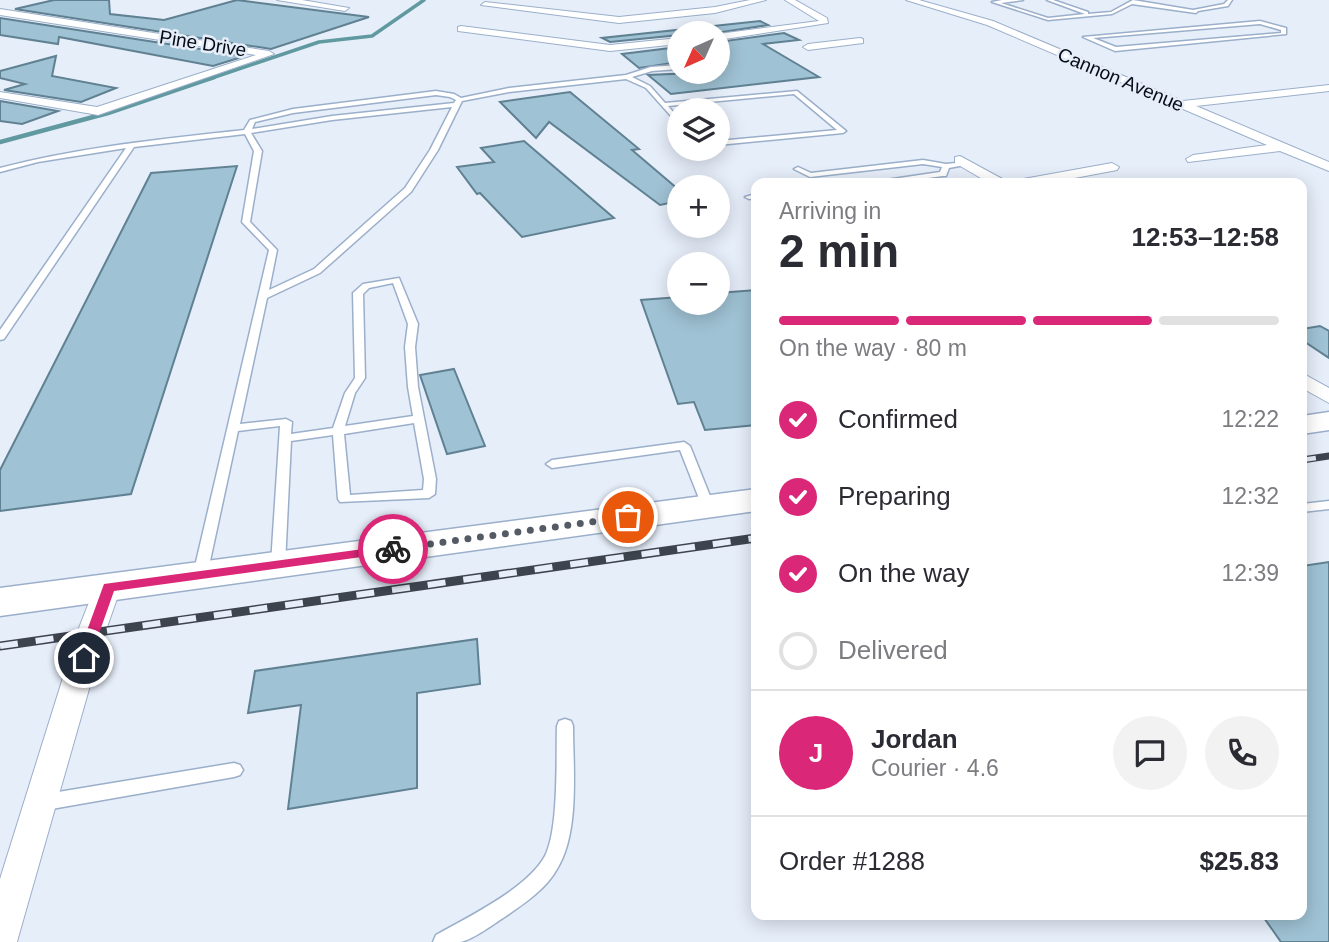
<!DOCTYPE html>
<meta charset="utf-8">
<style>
:root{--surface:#fff;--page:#f2f2f3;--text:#2b2b33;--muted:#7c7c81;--line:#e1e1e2;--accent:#db2777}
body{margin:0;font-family:Helvetica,sans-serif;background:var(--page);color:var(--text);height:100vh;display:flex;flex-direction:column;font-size:26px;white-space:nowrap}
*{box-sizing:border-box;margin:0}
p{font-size:23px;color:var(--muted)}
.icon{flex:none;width:38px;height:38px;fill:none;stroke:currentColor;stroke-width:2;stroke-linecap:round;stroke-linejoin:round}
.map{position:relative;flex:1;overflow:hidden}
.sheet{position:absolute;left:751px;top:178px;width:556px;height:742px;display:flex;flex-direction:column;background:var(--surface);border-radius:14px;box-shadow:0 4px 18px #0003}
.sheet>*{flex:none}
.needle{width:46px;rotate:225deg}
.tools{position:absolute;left:667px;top:21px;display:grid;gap:14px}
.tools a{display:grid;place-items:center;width:63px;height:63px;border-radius:50%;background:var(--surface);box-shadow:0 4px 18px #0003;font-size:35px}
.pin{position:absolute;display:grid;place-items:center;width:60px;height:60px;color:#fff;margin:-30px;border:4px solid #fff;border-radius:50%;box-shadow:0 2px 7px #0007}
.courier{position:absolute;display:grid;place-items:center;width:70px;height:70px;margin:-35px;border:5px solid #db2777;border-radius:50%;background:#fff;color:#222;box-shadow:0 2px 9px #0007}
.overview em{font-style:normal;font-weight:700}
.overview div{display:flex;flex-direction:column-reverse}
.overview{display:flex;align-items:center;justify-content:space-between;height:119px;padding:0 28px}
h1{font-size:46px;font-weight:700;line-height:52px}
.bar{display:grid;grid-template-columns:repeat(4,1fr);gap:10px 7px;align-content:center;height:84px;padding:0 28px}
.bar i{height:9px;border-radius:5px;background:var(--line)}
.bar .current{background:var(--accent)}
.bar p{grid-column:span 4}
.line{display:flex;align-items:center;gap:18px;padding:0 28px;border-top:2px solid var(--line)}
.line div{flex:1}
.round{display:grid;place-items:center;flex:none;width:74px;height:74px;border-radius:37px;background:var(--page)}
ol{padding:0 28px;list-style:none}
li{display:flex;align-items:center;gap:21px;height:77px}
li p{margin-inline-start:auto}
li .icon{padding:7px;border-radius:50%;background:var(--accent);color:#fff;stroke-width:4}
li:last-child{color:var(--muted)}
li i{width:38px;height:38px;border:4px solid var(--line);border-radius:50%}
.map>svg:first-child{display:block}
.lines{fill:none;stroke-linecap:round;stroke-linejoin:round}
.stream-far1{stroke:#609aa0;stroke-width:3.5}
.stream{stroke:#609aa0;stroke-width:4.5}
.building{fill:#9fc2d4;stroke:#608192;stroke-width:2}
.lane-casing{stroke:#9bafca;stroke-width:3}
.street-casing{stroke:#9bafca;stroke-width:2}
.secondary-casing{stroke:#9bafca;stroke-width:3}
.lane{fill:#fff;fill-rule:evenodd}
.street{fill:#fff;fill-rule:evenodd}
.secondary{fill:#fff;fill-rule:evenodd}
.rail-far1-casing{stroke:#3e444e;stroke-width:7}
.rail-casing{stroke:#3e444e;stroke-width:9}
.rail-far1{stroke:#e6eefa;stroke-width:4.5;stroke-dasharray:14;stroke-linecap:butt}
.rail{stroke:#e6eefa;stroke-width:6;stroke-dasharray:18;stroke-linecap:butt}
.route{fill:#db2777}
.done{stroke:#545b65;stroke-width:7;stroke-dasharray:0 12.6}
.labels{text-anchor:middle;stroke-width:5;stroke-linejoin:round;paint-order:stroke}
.far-street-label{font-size:19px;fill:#060c15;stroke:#e6eefa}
</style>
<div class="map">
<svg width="1329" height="942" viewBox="0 0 1329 942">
<rect width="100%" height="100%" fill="#e6eefa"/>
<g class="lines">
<path class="stream-far1" d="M209 79 319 42 372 36 424 0"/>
<path class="stream" d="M0 142 108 113 214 77"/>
</g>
<path class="building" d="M54 0H109L110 14 164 20 237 0 369 17 271 49 15 9Z
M0 18 245 56 213 66 59 37 58 44 0 35Z
M760 21 768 25 716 33H679V35L610 42 602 38Z
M784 33 799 40 763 44 819 77 671 94 648 75 718 72V42Z
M679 47V62L639 68 622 54Z
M56 56 52 76 116 88 81 102 4 90 25 84 0 78V71Z
M570 92 639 149 632 150 679 190V201L660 205 549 122 536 138 500 102Z
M0 101 58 111 22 124 0 121Z
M524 141 614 218 522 237 480 193 477 194 457 167 494 162 481 148Z
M237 166 131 494 0 511V470L151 173Z
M756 290V425L705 430 694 402 678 404 641 300 679 297V303H718V293Z
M1320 326 1329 331V358L1302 340V329Z
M454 369 485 446 447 454 420 375Z
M1329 562V942H1281L1262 915H1302V566Z
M477 639 480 684 417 693V788L288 809 301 705 248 713 255 671Z"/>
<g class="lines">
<g class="lane-casing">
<path id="lane" d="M1002 0H1023L1001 3 1048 18 1085 14 1047 0H1053L1088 12V14L1111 12 1133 0 1193 10 1224 4 1228 0H1232L1228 6 1198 11 1196 13 1132 4 1112 14 1048 20 992 2Z
M1260 21 1286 28V34L1115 51 1083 37ZM1260 24 1281 30V33L1116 47 1093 38Z
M679 65V69L652 71 632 77 650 86 665 103 797 91 846 131 843 133 718 145V141L837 130 794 94 668 106 679 119V125L646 88 626 79 509 92 462 101 438 150 411 192 320 273 267 298 240 424 286 419 292 422 291 434 333 428 345 393 355 378 353 293 363 284 399 278 418 324 415 347 418 387 436 479 435 494 429 498 340 502 338 499 333 435 291 441 285 564 283 567H273L271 564 280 426 238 431 207 575 205 578H195L193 575 269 250 242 222 254 151 245 134 134 147 4 339 0 340V330L126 148 38 162 0 172V168C80 147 163 139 244 130L250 120 293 109 436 91 454 94 461 98 509 88 626 75 651 67ZM436 95 450 97 456 100 454 103 332 116 252 129 255 122 293 113ZM452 107 430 150 405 188 314 269 269 290 277 250 250 222 262 151 251 133 332 120ZM393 283 408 324 405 347 408 387 413 416 345 426 355 393 365 378 363 294 369 288ZM414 423 424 479 423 490 350 495 344 434Z
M923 160 946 164 966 162 970 164 949 168 946 176H943L883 184H859L940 172 942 167 923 164 810 177 794 169 798 167 811 173Z
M756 194V198L749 199 745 197Z
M684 442 690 446 714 506 713 509H703L702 506 680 450 552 468 546 464 552 460Z
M1329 501V509L1302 512V504Z
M565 719 571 721 573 726C573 768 580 832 557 869 546 889 525 903 506 916 495 923 473 940 460 942 451 942 442 942 433 942L436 935C468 917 528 888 545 856 559 829 556 758 557 726L559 721Z
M234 763 240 765 243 770 240 775 234 777 40 811 34 809 31 803 34 797 40 795Z"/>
</g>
<g class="street-casing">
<path id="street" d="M277 0H302L349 8 345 11Z
M750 0H766L715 13 619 23 481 5 485 2 619 17 715 7Z
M785 0H795L827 18 828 23 718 40V34L819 21Z
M906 0H919L993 21 1183 101 1329 85V91L1196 106 1329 162V171L1280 151 1188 162 1186 159 1193 155 1267 145 987 25Z
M0 9 269 51 274 54 98 115 0 98V92L97 107 256 55 0 15Z
M461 26 610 45 679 38V44L610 51 458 31V27Z
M860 38 863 39V43L808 50 803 47 808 44Z
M960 156 1006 181 1008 184H991L955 163V157Z
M1112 163 1119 167 1117 170 1043 184H1011L1018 180Z
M1302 373 1329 388V403L1302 388Z
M108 578 117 580 121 587 105 633 18 938 17 942H0V879L77 633 95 587 99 580Z"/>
</g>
<g class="secondary-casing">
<path id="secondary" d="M1329 412V430L1302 434V416Z
M756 489V511L0 616V588Z"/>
</g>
<use href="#lane" class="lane"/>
<use href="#street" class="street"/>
<use href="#secondary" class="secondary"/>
<g class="rail-far1-casing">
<path id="rail-far1" d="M1302 460 1329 456"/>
</g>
<g class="rail-casing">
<path id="rail" d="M0 646 756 538"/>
</g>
<use href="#rail-far1" class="rail-far1"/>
<use href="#rail" class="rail"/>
</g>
<path class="route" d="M393 545 398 546V552L114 591 89 662 84 663 77 658 104 584Z"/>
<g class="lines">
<path class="done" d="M393 549 628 517"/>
</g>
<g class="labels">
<g class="far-street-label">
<text transform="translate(203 43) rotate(9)" y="7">Pine Drive</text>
<text transform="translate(1121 79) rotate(23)" y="7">Cannon Avenue</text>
</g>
</g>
</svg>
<div class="tools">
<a><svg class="needle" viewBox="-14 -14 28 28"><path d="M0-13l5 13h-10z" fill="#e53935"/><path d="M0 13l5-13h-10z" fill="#7c7c81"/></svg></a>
<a><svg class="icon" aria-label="layers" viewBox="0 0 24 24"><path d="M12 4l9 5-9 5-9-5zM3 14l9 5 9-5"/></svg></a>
<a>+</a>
<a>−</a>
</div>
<div class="pin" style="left:628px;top:517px;background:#ea580c"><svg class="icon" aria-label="bag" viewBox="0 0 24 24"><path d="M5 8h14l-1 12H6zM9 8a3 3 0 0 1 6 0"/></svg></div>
<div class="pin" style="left:84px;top:658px;background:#1f2937"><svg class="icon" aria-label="home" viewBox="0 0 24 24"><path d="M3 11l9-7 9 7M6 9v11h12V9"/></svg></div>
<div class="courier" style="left:393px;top:549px"><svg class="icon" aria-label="bike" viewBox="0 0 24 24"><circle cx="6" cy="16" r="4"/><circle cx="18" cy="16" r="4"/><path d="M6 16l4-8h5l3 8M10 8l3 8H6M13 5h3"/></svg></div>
<section class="sheet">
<div class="overview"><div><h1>2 min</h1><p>Arriving in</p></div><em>12:53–12:58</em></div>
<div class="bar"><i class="current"></i><i class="current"></i><i class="current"></i><i></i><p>On the way · 80 m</p></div>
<ol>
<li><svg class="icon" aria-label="check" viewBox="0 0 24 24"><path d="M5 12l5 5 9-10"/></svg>Confirmed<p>12:22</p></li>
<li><svg class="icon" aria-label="check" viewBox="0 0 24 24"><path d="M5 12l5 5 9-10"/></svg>Preparing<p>12:32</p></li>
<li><svg class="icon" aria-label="check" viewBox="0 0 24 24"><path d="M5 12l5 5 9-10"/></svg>On the way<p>12:39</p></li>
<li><i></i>Delivered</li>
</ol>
<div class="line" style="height:126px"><b class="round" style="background:var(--accent);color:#fff">J</b><div><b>Jordan</b><p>Courier · 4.6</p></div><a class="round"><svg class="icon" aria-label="chat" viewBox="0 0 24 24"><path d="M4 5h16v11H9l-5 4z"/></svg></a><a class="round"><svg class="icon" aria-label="phone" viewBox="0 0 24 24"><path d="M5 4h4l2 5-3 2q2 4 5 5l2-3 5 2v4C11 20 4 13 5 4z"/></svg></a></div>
<div class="line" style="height:91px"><div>Order #1288</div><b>$25.83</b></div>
</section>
</div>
